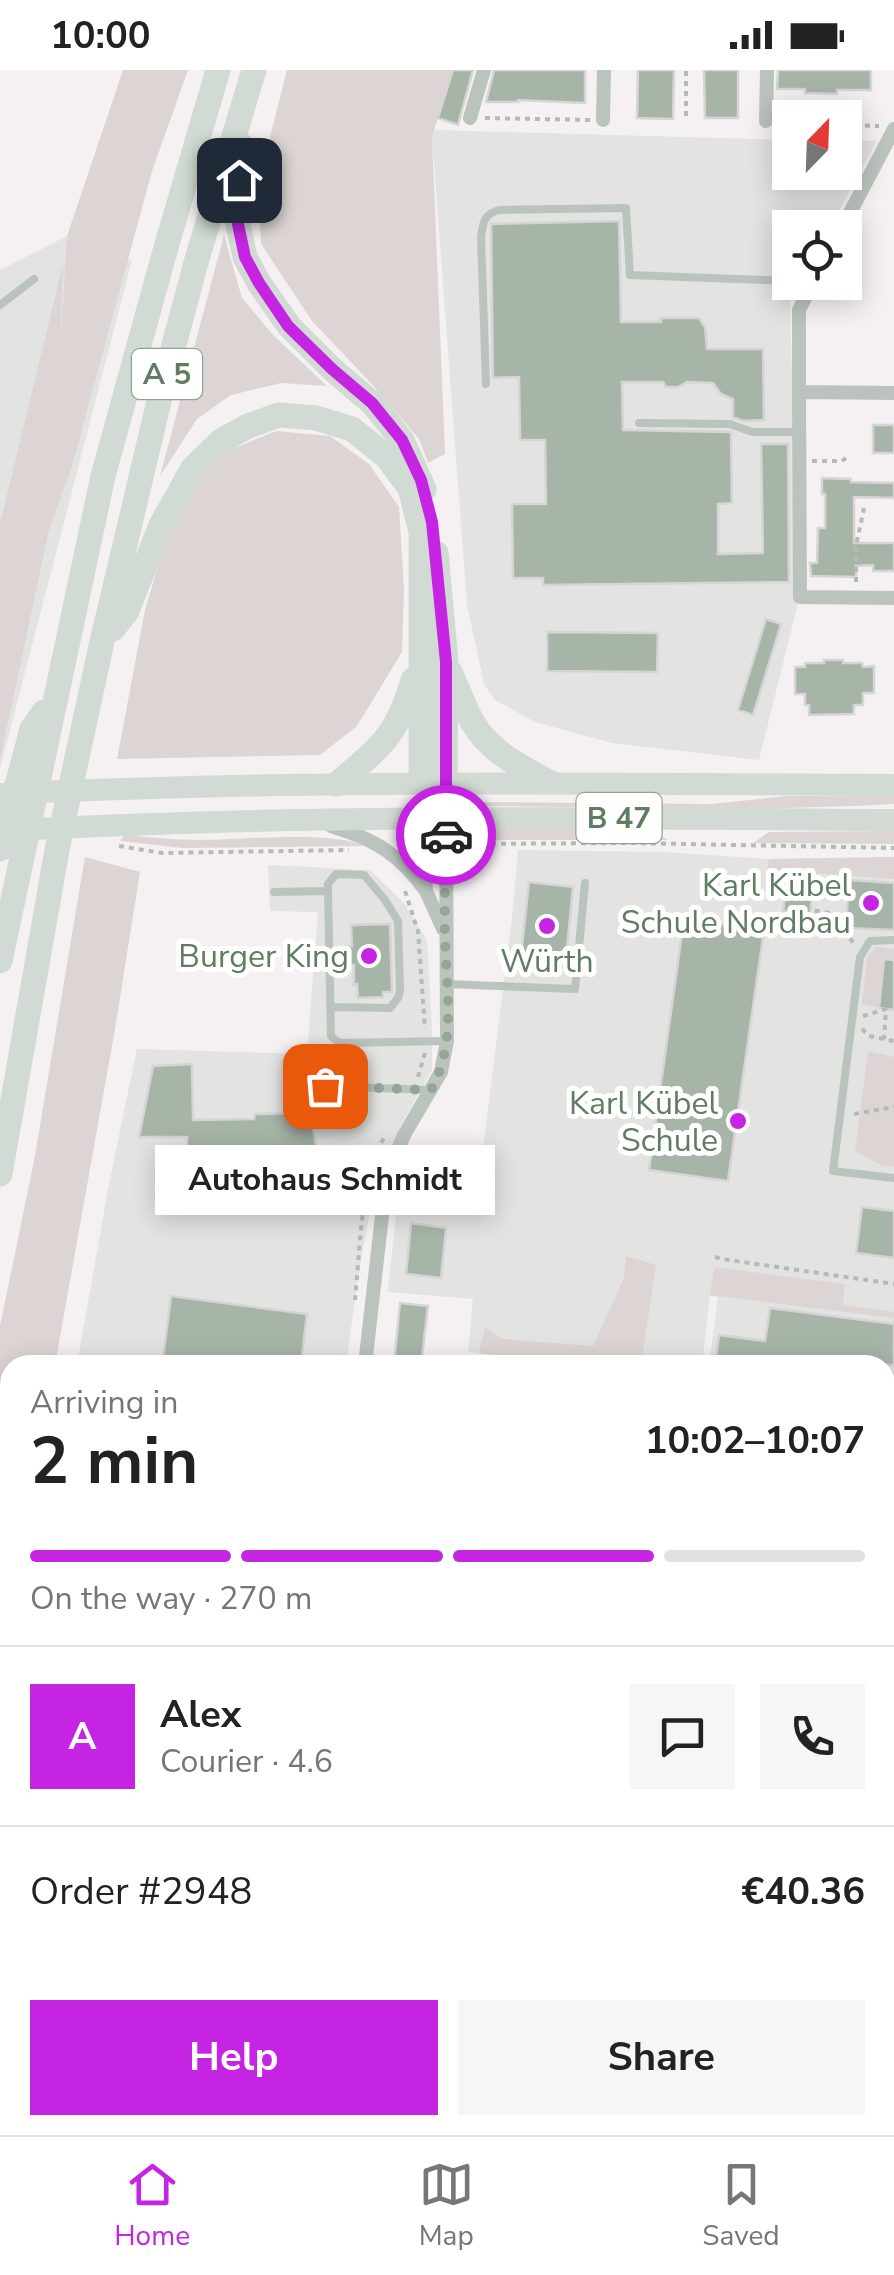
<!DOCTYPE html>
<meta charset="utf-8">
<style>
:root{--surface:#fff;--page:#f6f6f6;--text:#222;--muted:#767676;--line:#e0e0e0;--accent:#c624e3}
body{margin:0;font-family:"Nunito Sans",sans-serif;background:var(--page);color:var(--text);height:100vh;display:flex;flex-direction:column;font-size:38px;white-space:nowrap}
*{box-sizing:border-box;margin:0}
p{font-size:32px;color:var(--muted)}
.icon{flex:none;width:55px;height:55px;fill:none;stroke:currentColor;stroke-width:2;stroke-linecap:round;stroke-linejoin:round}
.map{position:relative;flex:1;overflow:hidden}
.drawer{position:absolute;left:0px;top:1285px;width:895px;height:780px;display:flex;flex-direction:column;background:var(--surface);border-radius:30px 30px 0 0;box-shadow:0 5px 25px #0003}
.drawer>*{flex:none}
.needle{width:65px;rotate:23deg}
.buttons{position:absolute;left:772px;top:30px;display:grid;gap:20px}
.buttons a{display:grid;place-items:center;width:90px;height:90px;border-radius:0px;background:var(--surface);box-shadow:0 5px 25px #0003;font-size:50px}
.pin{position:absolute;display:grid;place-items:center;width:85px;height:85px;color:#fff;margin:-42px;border-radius:20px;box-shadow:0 5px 15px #0006}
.courier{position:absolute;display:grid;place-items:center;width:100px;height:100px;margin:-50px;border:8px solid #c624e3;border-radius:50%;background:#fff;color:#222;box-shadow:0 2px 12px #0007}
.bubble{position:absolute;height:70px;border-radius:0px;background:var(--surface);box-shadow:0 5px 25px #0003;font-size:32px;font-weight:700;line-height:70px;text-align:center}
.overview em{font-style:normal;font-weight:700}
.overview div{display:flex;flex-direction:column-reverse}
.overview{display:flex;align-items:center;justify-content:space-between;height:170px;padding:0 30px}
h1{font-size:65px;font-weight:700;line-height:75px}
.bar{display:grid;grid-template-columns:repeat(4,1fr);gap:15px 10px;align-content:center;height:120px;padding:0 30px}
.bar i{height:12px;border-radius:8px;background:var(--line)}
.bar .selected{background:var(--accent)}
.bar p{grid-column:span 4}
.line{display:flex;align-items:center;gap:25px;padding:0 30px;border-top:2px solid var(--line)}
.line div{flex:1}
.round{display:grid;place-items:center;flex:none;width:105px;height:105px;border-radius:0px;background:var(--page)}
.action{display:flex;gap:20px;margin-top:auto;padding:20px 30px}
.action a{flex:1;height:115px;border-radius:0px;background:var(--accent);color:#fff;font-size:40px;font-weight:700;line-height:115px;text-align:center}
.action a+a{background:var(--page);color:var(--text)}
.status{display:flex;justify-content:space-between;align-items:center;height:70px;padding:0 50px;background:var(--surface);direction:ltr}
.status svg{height:28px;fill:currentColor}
.tab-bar{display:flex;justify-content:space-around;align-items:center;height:140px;border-top:2px solid var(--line);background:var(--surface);font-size:28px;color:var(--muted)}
.tab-bar a{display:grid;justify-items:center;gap:5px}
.tab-bar .selected{color:var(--accent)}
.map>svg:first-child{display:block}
.built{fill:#e3e3e1}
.green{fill:#dcd5d3}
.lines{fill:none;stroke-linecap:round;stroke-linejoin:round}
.stream{stroke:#bdcabb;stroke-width:5}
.building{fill:#a7b5a8;stroke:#d7d4d5;stroke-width:2.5}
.path{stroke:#b4bab4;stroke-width:4;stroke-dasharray:5 5;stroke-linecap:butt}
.service{stroke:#bbc4bc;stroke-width:8}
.minor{stroke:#bbc4bc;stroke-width:14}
.primary{stroke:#d2dbd3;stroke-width:22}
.motorway{stroke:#d2dbd3;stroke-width:25}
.done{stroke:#94a695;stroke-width:10;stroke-dasharray:0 18}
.route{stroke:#c624e3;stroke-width:12}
.poi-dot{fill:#c624e3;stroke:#fff;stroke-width:4}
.labels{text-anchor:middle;stroke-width:10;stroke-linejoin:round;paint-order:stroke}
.shield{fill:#fff;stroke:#90a491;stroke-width:2.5}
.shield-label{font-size:30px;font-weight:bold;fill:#607d62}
.poi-label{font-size:32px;fill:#607d62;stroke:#fff;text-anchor:end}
</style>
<div class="status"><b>10:00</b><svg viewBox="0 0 49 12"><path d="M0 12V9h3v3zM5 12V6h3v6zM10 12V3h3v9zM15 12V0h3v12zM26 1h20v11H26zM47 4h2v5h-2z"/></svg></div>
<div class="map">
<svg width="894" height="2065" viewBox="0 0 894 2065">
<rect width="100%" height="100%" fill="#f5f1f3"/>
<path class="built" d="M434 60 790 70V102H845V70L877 71 830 157 790 158V212L801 213 790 233 798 533 759 690 612 673 535 652 495 630 484 614 467 535 432 67Z
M67 166 132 190 0 699V200Z
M518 780 664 782 769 789 894 787V2065H686L687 2055H885V1295H709L718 1227 710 1226 702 1295H576L468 1282 473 1229 388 1222 397 1134 482 1141V1152L485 1127 477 1126 512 848Z
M268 795 370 800 404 833 427 870 432 957V1000L401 1055 372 1129 357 1214 346 1295H77L108 1119 137 979 307 984 318 842 270 841Z
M549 2055H648L596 2065H549Z"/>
<path class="green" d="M123 0H188L152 101 72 396 49 460 0 690V454L63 194 60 284 67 166Z
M287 0H453L432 67 445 384 428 393 419 369 369 311 312 251 261 174 258 114Z
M224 165 242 228 273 265 327 316 281 313 231 325 197 349 160 406Z
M276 361 330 366 369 394 399 437 404 519 402 582 357 656 320 685 117 689 145 540 171 452 199 403 225 382Z
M786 726H894V734C754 742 614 737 473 736V732L712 734Z
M493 757 651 760 668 770H470L471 765Z
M894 761V774L753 773 769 762Z
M124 765C150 767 176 770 201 770 238 770 334 760 363 776L182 778 120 771Z
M85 787 140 802 115 959 55 1295H10V1831L0 1942V1256L34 1091Z
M894 787V809L767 800 769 789Z
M876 877 894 879V901L883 900 879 938 862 934 867 887Z
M868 981 894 987V1096H883L855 1081Z
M626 1186 656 1195 641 1295H576L479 1283 485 1257 503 1269 593 1276 624 1208Z
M714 1197 845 1214 843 1235 894 1242V1248L710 1225Z"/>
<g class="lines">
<path class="stream" d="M885 1587 894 1588
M0 1639 10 1531"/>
</g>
<path class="building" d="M453 0H473L458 55 438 48Z
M494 0H585V33L518 30V32H486Z
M638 0H674L673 49 637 48Z
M704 0H738V48H705Z
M778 0H871V20H837V24L805 23V19H777Z
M619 151 621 252H661V248H699L705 257 707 279H763L764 350 743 351 733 347V329L721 324 713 313 687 312 678 317H666L663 312H622L623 360 731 362 732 433 718 434V484L763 483 761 374H788L789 512 543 515V508H513L512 434H546L545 370H520L519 307 493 308 491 154Z
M873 355H894V383H873Z
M822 408 851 409V412L894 413V428L854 427V473H894V501H873V495L856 496V507L811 506 810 493H817L818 458H825V424H822Z
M766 549 781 554 753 645 738 640Z
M547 562 658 563 657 602 547 601Z
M824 590H843V593H862L863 597 874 596V623H863V635H854V644L809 645V635H805V624H795V597H805V593H824Z
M788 804 802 807 801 817 813 818 809 853 797 843 783 841Z
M849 810 894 813V860L846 858Z
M529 812 573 817 565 899 520 895Z
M684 849 764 860 728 1111 649 1100Z
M390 854 392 922H383V927L358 928 357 914 354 915V895H348V876H352L351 855Z
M884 889 894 890V940L879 938Z
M192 994 193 1050 254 1049 255 1044 310 1043 322 1106H187V1067H139L153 996Z
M862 1137 894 1141V1188L856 1183Z
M411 1153 446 1158 441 1208 406 1204Z
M171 1226 307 1244 301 1295H162Z
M400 1233 428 1236 421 1295H394Z
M770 1238 894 1254V1295H715L719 1265 765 1271Z"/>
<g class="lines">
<path class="path" d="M686 46V0
M485 48 590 50
M845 55 879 56
M812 391H842L846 388
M856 512V476L864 438
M461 774 630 773 894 778
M119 776 162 783 349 780
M405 821 418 861 425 959
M805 839 836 844 845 864 854 873
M863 946 886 939 884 969
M862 959 869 966 894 971
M418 1007 425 983
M854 1044 894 1037
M715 1187 722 1189 894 1214
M355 1230C360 1182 360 1110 384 1068
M885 1608 894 1609"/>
<path class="service" d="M0 235 34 209
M486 314 481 167C483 152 484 144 499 140L626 138 630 205 790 211
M639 353 730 354 752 362H799
M328 821V814L336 804 364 805 385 830 398 851 400 921 398 928 390 938 330 937
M274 822 328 821 331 966 339 973 447 971
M894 870 870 871 860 887 833 1101 894 1108
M447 914 575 919 585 813
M325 1016 430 1020
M385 1119 491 1137
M885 1395 894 1396
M885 1440 894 1441
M885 1786 894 1787
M885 1815 894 1816
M577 2055 580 2057 589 2055
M616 2065 647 2055"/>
<path class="minor" d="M470 48 484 0
M603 50 604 0
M766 51 767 0
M842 158 894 59
M813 212 799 240V322L894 323
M799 322 800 527 894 528
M421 747 426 821 443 859
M331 756C376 770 398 783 426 821
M365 1295 385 1119 393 1091 404 1065 441 1002 447 971 446 747
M885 1567 894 1568
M885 1955 894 1951
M829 2055 830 2065"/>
<path class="primary" d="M0 724C298 709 596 714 894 715
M13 760C306 744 600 748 894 750"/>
<path class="motorway" d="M241 75 238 154 245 187 259 213 289 256 332 299 372 333 402 370 424 419
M436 483 446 592 445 714
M113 559 127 541 161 455 193 398 221 371 248 356 279 345 316 348 352 359 387 387 410 418 421 462V714
M450 602C458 619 464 637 473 653 489 681 522 698 549 712
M337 714C380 677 397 667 413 610
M0 779 32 659 44 642
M0 891 103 406 165 181 218 0
M0 1104 57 780 101 576 160 327 197 189 254 0"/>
</g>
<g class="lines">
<path class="done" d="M325 1016 431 1020C457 974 446 918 445 867 444 833 446 799 446 765"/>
<path class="route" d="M239 110 238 154 245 187 259 213 288 256 332 299 372 333 402 370 421 410 432 452 446 592V765"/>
</g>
<g class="poi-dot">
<circle cx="871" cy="833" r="10"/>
<circle cx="547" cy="856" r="10"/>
<circle cx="369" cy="886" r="10"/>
<circle cx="738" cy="1051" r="10"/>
</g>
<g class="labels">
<g class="shield">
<rect x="132" y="279" width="70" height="50" rx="8"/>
<rect x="576.5" y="723" width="85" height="50" rx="8"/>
</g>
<g class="shield-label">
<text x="167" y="314">A 5</text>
<text x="619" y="758">B 47</text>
</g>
<g class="poi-label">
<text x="851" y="826">Karl Kübel<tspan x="851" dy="37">Schule Nordbau</tspan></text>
<text x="349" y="897">Burger King</text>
<text x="547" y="902" text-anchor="middle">Würth</text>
<text x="718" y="1044">Karl Kübel<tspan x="718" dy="37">Schule</tspan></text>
</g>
</g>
</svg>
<div class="buttons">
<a><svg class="needle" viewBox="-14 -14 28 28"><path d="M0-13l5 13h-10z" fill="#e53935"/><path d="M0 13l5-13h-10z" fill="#767676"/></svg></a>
<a><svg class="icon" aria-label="locate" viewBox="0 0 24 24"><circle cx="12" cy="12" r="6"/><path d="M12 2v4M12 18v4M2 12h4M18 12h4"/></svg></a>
</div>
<div class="pin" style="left:325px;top:1016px;background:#ea580c"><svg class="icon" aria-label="bag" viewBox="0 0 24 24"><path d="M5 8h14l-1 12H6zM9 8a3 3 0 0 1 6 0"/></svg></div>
<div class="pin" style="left:239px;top:110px;background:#1f2937"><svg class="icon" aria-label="home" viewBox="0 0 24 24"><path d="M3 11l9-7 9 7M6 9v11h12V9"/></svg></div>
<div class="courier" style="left:446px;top:765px"><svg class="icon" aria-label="car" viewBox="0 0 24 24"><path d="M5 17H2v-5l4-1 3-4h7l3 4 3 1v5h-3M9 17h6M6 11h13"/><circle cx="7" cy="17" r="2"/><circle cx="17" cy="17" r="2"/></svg></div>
<div class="bubble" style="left:155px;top:1075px;width:340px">Autohaus Schmidt</div>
<section class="drawer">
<div class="overview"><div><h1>2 min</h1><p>Arriving in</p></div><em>10:02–10:07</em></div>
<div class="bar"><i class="selected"></i><i class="selected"></i><i class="selected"></i><i></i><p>On the way · 270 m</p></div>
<div class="line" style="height:180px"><b class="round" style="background:var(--accent);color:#fff">A</b><div><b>Alex</b><p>Courier · 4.6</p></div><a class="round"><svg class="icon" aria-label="chat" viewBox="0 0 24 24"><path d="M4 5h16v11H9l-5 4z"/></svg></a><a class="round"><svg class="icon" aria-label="phone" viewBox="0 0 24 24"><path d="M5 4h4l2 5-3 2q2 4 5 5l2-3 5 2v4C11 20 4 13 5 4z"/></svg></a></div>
<div class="line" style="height:130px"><div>Order #2948</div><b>€40.36</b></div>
<div class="action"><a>Help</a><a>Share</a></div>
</section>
</div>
<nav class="tab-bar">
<a class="selected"><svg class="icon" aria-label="home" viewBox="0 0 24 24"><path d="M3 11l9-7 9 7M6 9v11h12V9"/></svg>Home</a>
<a><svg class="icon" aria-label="map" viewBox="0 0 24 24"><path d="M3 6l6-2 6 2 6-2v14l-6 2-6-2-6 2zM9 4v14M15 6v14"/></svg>Map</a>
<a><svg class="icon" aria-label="saved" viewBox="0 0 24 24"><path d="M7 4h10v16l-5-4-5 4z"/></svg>Saved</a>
</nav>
